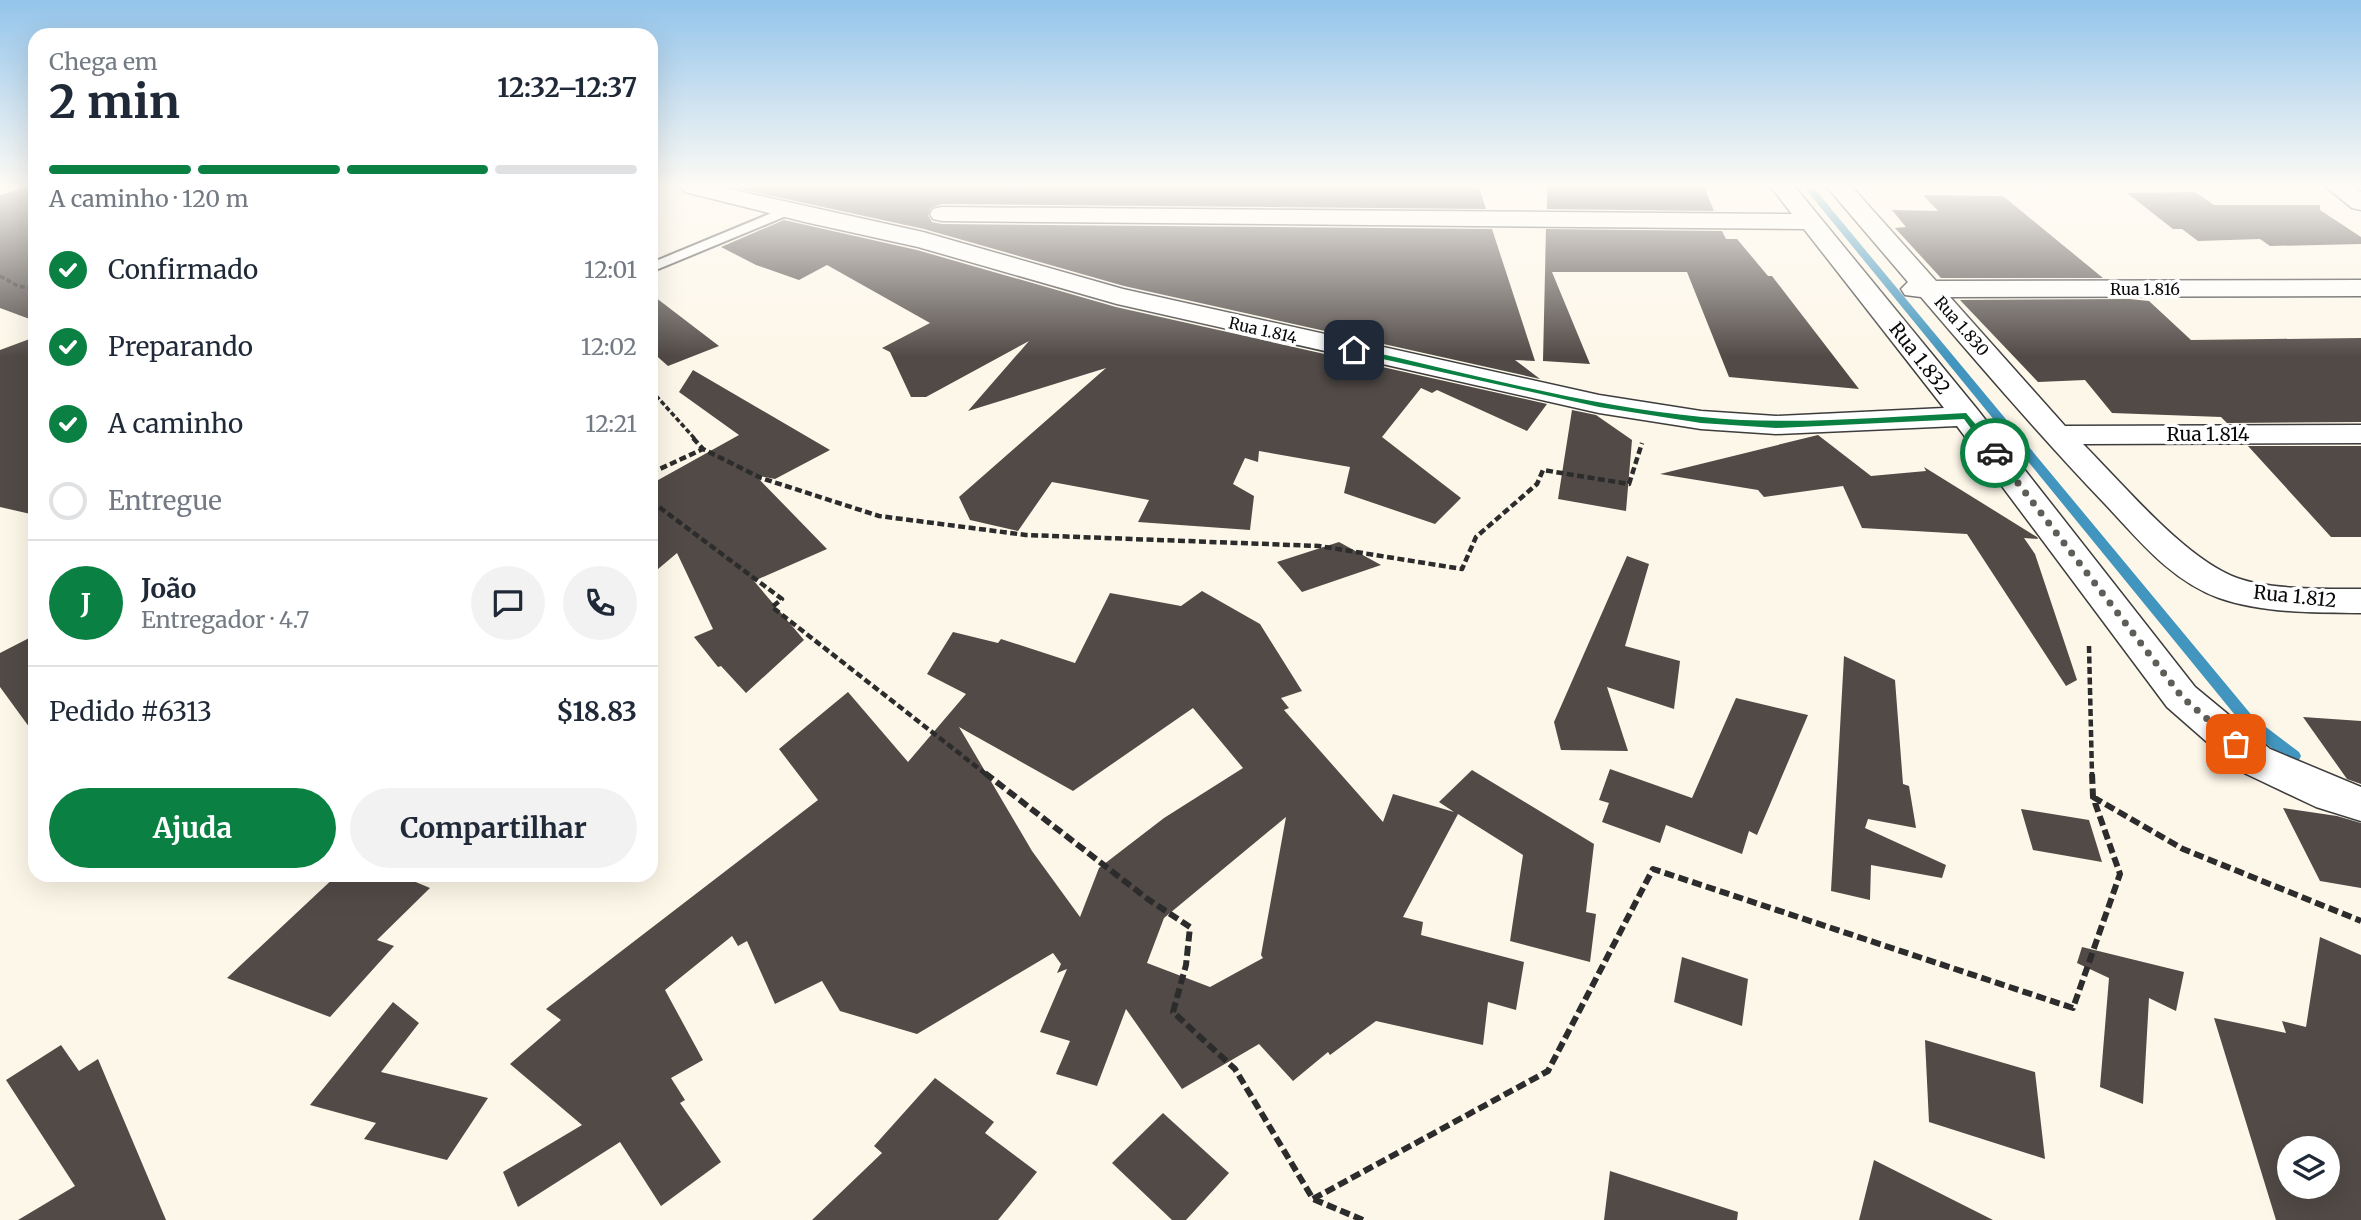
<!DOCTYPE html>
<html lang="pt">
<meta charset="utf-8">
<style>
:root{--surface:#fff;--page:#f2f2f3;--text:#1f2937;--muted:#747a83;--line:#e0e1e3;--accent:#0b8043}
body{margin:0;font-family:Merriweather,serif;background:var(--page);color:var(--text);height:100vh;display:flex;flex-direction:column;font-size:26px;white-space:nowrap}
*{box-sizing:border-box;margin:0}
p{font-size:23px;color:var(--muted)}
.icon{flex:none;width:38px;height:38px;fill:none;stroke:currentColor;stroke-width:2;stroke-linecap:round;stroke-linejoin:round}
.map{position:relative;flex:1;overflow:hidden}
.drawer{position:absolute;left:28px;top:28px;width:630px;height:854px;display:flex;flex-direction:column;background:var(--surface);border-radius:21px;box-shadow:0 7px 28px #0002}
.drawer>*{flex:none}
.tools{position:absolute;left:2277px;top:1136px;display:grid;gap:14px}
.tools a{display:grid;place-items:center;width:63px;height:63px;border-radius:50%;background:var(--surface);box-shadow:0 7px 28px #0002;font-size:35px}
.pin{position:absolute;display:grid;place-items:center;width:60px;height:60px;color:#fff;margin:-30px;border-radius:14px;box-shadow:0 4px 10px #0006}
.courier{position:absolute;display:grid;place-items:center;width:70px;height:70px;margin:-35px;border:5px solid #0b8043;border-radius:50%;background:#fff;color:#222;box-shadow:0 2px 9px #0007}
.summary em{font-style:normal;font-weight:700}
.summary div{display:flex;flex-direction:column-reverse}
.summary{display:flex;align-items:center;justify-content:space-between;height:119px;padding:0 21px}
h1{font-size:46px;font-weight:700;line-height:52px}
.bar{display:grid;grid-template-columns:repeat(4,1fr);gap:10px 7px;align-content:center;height:84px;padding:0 21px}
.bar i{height:9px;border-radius:5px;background:var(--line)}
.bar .on{background:var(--accent)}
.bar p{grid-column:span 4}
.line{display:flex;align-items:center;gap:18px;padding:0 21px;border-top:2px solid var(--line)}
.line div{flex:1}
.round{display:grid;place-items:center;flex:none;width:74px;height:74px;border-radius:37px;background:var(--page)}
ol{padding:0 21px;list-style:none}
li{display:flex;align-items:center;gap:21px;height:77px}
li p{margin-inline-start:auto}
li .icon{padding:7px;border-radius:50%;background:var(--accent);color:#fff;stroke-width:4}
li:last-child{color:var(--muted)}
li i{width:38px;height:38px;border:4px solid var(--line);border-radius:50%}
.primary-button{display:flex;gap:14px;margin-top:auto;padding:14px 21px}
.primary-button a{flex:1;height:80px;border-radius:42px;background:var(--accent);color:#fff;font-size:28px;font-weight:700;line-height:80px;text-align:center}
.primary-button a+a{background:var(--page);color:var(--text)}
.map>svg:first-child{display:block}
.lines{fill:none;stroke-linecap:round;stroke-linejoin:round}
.stream{fill:#4195be;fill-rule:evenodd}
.building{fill:#514a47;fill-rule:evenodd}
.service-casing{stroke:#3d3d3d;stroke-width:4}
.minor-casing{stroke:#3d3d3d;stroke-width:3}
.path-far2{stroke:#2c2c2c;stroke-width:3.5;stroke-dasharray:5 2.5;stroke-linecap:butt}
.path-far1{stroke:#2c2c2c;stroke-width:4.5;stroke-dasharray:7 3.5;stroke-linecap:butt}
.path{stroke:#2c2c2c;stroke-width:6;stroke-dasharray:10 4.5;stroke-linecap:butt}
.service{fill:#fff;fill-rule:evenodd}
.minor{fill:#fff;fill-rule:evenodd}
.route{fill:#0b8043}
.done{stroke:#5f5d58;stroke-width:7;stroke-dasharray:0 12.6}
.labels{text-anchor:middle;stroke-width:7;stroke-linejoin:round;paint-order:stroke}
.far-street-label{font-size:16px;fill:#0a0a0a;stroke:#fff}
.street-label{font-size:19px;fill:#0a0a0a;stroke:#fff}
</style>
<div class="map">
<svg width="2361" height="1220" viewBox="0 0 2361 1220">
<rect width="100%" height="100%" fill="#fdf7e9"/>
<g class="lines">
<path class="stream" d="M1804 187H1813L2254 718 2299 752 2301 756 2299 760H2287L2244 726Z"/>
</g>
<path class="building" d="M27 187H35V321L0 308V195Z
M731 187H1479L1486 209 942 204 931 208 928 215 932 222 942 224 1492 229 1535 361 1515 360 1540 379 1124 286 924 229Z
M1547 187H1704L1714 211 1547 209Z
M2195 192 2214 205H2320V210L2361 237V244L2270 246 2260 239 2198 241 2182 229H2173L2127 193Z
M1923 195 2003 196 2103 278H1941L1895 228 1906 227 1892 210 1938 211Z
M784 220 917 250 1116 307 1547 404 1527 431 1437 390 1432 393 1421 388 1382 437 1461 498 1435 524 1344 493 1350 467 1259 451 1258 462 1245 458 1233 484 1254 496 1250 530 1138 522 1149 500 1052 482 1018 531 970 520 959 497 1106 368 968 411 1029 341 926 397H911L890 352 882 348 930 323 827 265 799 280 756 265 721 247Z
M1546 229 1722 231 1726 239H1737L1768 276H1772L1859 389 1729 377 1687 272H1552L1590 364 1543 361Z
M651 294 719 346 668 366 651 351Z
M2129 299 2149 301 2191 340 2361 338V422L2227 423 2221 417 2112 413 2085 380 2038 382 1960 300Z
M35 337V515L0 507V350Z
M693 370 830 450 775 479 755 475 827 549 754 581 804 640 746 693 721 666 718 667 694 637 713 629 677 553 651 575V484L739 435 679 392Z
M1572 410 1596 415 1632 440 1626 511 1558 499Z
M1818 435 1871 476 1926 471 1924 467 2037 537 2038 539 2024 538 2035 554 2077 680 2066 686 1967 534 1862 528 1843 486 1764 497 1758 490 1660 474Z
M2248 446H2361V537H2331Z
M1339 542 1381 565 1302 592 1277 562Z
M1627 556 1649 564 1625 646 1680 661 1674 709 1607 687 1628 751 1561 750 1554 722Z
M1202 591 1260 624 1302 691 1281 698 1289 708 1284 710 1383 822 1393 794 1454 812 1439 802 1472 770 1594 844 1586 912 1596 914 1590 962 1510 941 1523 855 1458 814 1403 917 1423 922 1421 935 1524 962 1516 1010 1488 1002 1483 1045 1376 1021 1330 1055 1328 1052 1293 1081 1259 1044 1182 1089 1126 1009 1097 1086 1056 1074 1070 1041 1040 1032 1067 969 1057 973 1061 964 1053 953 917 1034 840 1011 822 981 775 1004 747 941 738 946 732 936 665 990 703 1060 671 1078 685 1100 680 1103 721 1162 661 1206 620 1142 518 1207 503 1172 582 1125 510 1064 561 1020 546 1009 818 800 779 749 848 692 908 762 966 694 927 674 953 632 998 643 1001 639 1075 663 1110 593 1181 606ZM1193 708 1243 768 1164 818 1099 868 1080 917 1032 851 959 727 1073 791ZM1286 817 1261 955 1263 958 1210 987 1147 963 1164 918Z
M35 635V735L0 687V653Z
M1844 656 1895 680 1903 784 1909 786 1916 828 1868 819 1865 828 1946 865 1942 878 1871 865 1870 900 1831 891Z
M1736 698 1808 715 1757 835 1749 831 1742 854 1666 825 1660 843 1602 822 1609 803 1599 800 1610 769 1692 798Z
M2303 717 2361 721V784L2347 779Z
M2283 808 2337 816 2361 823V888L2320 881Z
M2021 809 2089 820 2102 862 2033 850Z
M337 875H399L430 888 377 940 394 946 330 1017 227 978Z
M2320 937 2361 955V1220H2276L2214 1018 2286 1033 2282 1021 2306 1027ZM2289 1148H2328V1186H2289Z
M2082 947 2184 972 2176 1011 2149 998 2143 1104 2100 1087 2109 978 2077 963Z
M1682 957 1748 979 1742 1026 1674 1002Z
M393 1002 419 1023 381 1072 488 1098 447 1160 364 1139 376 1123 310 1105Z
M1925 1040 2035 1072 2045 1159 1929 1122Z
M61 1045 79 1071 98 1059 166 1220H18L75 1186 6 1080Z
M935 1078 994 1122 985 1133 1037 1172 998 1220H812L882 1153 874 1146Z
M1163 1113 1229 1173 1186 1220H1172L1112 1163Z
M1874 1160 1993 1220H1859Z
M1610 1171 1738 1212 1737 1220H1604Z"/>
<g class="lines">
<g class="service-casing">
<path id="service" d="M786 207 791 208V214L651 272V263Z"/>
</g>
<g class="minor-casing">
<path id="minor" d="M681 187H720L923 232 1123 289 1599 395 1701 411 1776 416 1944 408 1804 229 942 221 933 219 930 214 933 209 942 207 1792 214 1771 187H1795L1977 409 2195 687 2270 749 2361 787V821L2316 807 2240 771 2167 707 1957 426 1776 434 1701 429 1599 413 1117 304 918 247 805 222 685 192Z
M1827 187H1852L1936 281 2361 280V296L1950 297 2065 426 2361 425V443L2083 444C2124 485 2185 559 2237 578 2270 590 2326 589 2361 589V613C2316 613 2262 613 2219 598 2171 581 2138 539 2105 504 2041 437 1981 367 1921 297L1905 295 1901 289 1908 282Z
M2326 187H2353L2361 192V210L2352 208Z"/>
</g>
<path class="path-far2" d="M0 276 18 286 35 289
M651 390 695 439"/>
<path class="path-far1" d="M693 438 703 449 761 478 879 516 1026 535 1319 546 1462 569 1476 537 1537 484 1543 470 1629 484 1642 443
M651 473 703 449
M651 501 782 599 772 607 987 775
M2089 646 2092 775"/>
<path class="path" d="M985 773 1149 900 1190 927 1186 965 1173 1012 1235 1069 1313 1199 1363 1220
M2093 797 2183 849 2361 921
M1313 1199 1548 1071 1653 869 2073 1008 2120 874 2093 797 2092 773"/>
<use href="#service" class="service"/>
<use href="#minor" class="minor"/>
</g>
<linearGradient id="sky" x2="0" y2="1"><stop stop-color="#93c4eb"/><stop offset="0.52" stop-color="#fefbf5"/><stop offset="1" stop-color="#fefbf5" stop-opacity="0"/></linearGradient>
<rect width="2361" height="357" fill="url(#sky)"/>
<path class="route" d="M1354 348C1469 373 1585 406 1702 417 1790 426 1878 417 1966 413L2000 453 1991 455 1964 419 1776 428 1701 423 1599 407 1351 352 1350 350Z"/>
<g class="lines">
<path class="done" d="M1995 453 2182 697 2236 744"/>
</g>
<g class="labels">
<g class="far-street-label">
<text x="2145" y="295">Rua 1.816</text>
<text transform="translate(1962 326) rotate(49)" y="6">Rua 1.830</text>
<text transform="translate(1263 330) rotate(13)" y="6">Rua 1.814</text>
</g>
<g class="street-label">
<text transform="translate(1920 358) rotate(52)" y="7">Rua 1.832</text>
<text x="2208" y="441">Rua 1.814</text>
<text transform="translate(2295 596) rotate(6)" y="7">Rua 1.812</text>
</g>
</g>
</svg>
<div class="tools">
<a><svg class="icon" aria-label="layers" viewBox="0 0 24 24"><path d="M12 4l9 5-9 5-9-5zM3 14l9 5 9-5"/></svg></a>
</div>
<div class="pin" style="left:2236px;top:744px;background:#ea580c"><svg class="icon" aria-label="bag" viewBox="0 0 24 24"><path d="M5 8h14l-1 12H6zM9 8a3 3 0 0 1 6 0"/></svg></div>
<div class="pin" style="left:1354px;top:350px;background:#1f2937"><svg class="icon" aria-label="home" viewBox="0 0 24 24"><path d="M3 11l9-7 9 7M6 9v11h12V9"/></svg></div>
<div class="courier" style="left:1995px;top:453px"><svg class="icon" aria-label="car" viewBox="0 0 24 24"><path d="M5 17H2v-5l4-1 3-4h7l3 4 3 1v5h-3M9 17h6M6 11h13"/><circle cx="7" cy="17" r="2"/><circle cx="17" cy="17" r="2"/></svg></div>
<section class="drawer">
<div class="summary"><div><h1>2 min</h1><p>Chega em</p></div><em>12:32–12:37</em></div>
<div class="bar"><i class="on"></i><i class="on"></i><i class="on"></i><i></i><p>A caminho · 120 m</p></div>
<ol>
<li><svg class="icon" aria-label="check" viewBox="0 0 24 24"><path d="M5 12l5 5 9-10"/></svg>Confirmado<p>12:01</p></li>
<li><svg class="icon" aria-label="check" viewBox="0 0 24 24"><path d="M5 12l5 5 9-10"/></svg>Preparando<p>12:02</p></li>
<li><svg class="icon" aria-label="check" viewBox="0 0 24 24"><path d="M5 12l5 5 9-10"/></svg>A caminho<p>12:21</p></li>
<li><i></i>Entregue</li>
</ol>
<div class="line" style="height:126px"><b class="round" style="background:var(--accent);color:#fff">J</b><div><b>João</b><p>Entregador · 4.7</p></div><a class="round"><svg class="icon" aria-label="chat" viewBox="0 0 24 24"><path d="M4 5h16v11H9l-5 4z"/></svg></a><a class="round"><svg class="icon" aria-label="phone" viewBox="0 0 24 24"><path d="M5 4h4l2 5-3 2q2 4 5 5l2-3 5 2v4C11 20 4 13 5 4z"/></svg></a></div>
<div class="line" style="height:91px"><div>Pedido #6313</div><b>$18.83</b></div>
<div class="primary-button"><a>Ajuda</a><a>Compartilhar</a></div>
</section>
</div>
